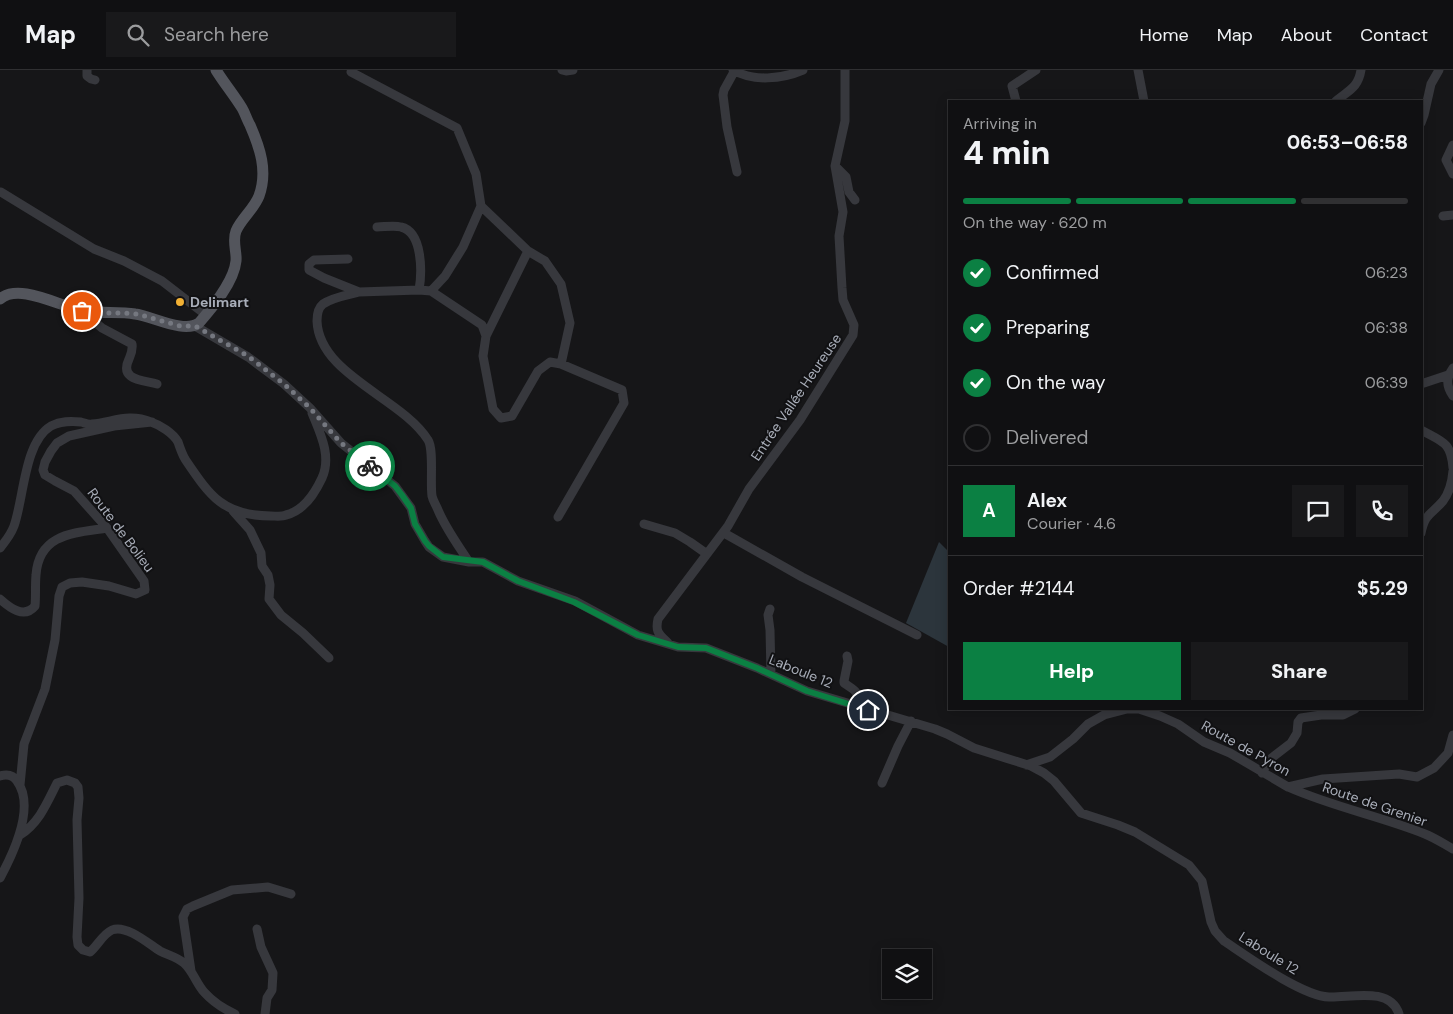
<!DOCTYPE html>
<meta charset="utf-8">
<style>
:root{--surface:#101012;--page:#19191b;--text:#f1f3f6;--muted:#9c9d9f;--line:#303032;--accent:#0b8043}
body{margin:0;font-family:"DM Sans",sans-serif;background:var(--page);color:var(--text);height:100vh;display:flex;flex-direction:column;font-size:19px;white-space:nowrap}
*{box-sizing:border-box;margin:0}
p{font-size:16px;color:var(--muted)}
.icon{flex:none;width:28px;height:28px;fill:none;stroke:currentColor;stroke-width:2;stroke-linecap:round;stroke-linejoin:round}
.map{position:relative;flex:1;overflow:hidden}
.panel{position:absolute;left:948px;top:30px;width:475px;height:610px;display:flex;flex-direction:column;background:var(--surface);border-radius:0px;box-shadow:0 2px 12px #0003,0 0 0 1px var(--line)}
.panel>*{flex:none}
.controls{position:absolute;left:882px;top:879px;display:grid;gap:10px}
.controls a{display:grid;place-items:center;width:50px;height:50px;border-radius:0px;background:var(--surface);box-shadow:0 2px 12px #0003,0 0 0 1px var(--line);font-size:25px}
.pin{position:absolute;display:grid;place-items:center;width:42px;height:42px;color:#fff;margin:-21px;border:2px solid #fff;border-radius:50%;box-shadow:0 1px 5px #0007}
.courier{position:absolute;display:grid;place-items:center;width:50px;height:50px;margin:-25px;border:4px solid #0b8043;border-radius:50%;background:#fff;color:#222;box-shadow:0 1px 6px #0007}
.summary em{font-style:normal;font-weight:800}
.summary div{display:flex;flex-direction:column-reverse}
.summary{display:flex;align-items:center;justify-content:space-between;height:85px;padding:0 15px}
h1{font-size:32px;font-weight:800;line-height:38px}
.bar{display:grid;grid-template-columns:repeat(4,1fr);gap:8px 5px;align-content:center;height:60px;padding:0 15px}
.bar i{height:6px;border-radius:4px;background:var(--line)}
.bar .selected{background:var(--accent)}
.bar p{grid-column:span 4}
.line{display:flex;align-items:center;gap:12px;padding:0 15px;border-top:1px solid var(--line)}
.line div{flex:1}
.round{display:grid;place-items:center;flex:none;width:52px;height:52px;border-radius:0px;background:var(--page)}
ol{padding:0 15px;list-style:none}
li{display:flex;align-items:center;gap:15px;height:55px}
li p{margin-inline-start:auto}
li .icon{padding:5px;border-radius:50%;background:var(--accent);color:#fff;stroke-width:4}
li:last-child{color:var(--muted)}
li i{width:28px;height:28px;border:2px solid var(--line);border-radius:50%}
.button{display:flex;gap:10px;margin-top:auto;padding:10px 15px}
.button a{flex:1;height:58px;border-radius:0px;background:var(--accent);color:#fff;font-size:20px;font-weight:800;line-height:58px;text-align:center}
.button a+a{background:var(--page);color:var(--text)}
header{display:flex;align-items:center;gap:30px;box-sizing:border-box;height:70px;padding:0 25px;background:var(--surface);border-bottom:1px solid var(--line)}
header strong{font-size:24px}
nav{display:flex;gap:28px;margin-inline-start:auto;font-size:18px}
.search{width:350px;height:45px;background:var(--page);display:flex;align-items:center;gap:12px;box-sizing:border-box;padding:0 18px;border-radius:0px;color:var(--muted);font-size:19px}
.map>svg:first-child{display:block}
.water{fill:#2c353c}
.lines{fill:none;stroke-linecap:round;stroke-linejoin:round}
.minor{stroke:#37383d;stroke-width:9}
.major{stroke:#53555c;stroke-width:11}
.done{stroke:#757880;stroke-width:5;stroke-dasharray:0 9}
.route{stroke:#0b8043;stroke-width:6}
.poi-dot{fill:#f2b134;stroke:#111113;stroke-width:2}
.labels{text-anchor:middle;stroke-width:4;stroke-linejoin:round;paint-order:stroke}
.poi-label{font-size:14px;font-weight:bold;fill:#a8adb8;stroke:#111113;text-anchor:start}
.street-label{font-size:14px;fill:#a8adb8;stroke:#111113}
</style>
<header>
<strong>Map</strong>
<div class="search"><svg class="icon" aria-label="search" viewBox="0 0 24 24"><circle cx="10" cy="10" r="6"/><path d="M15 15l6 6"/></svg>Search here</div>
<nav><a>Home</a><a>Map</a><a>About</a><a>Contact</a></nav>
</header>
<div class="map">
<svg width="1453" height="944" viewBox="0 0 1453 944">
<rect width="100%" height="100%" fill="#161618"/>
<path class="water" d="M939 472 949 482V577L906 553Z"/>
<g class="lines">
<path class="minor" d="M87 0V6L91 9 95 10
M562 0 566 1 573 0
M733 0C753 12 782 9 803 0
M735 0 724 20 723 25 727 57 737 102
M1138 0 1144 31
M351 2 457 58 476 104 481 136 463 177 445 206 431 221
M1016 31 1012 16 1036 0
M1336 31C1349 20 1358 18 1361 0
M1421 53 1424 45 1431 14 1439 0
M1453 75 1446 90 1453 104
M835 96 846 107 849 122 855 130
M1 122 94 179 124 191 162 211 206 245
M481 136 528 181 545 191 561 214 570 253 561 294
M1443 146 1453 145
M377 157C384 157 394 155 401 157 423 162 422 203 419 220
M528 181 486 266 483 286 493 339 501 348 512 346 538 301 550 292 561 294 622 320 624 333 558 447
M348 189 314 190 309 194V200L324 208 359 222 419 220 431 221 482 255 486 266
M359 222C348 225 333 227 323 234 318 238 317 245 317 251 319 305 402 328 428 370 434 379 430 412 432 426 433 431 436 435 438 440 446 459 458 475 469 492
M82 241 102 258 132 274C133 280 131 284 129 289 119 310 142 310 157 314
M195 256 248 287 284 314 310 338 341 373 395 416 411 438 415 454 425 471 429 477 443 487 469 492H483L518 511 575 531 638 565 678 577 706 578 757 598 807 621 935 659 947 664 974 678 1031 696 1044 703 1054 711 1081 743 1118 755 1135 762 1189 795 1202 811 1211 852 1215 861 1224 871C1248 887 1302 926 1329 927 1350 928 1390 916 1399 944
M1453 298C1446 308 1446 316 1453 326
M1421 314 1448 305
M1421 360C1443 372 1451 372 1453 398
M233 441 250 460 261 483 262 496 268 505 270 515 269 529 281 545 303 563 329 588
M644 454 675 463 690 472 707 484
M724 463 802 507 917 565
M1421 463C1425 443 1431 445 1443 431 1450 422 1452 412 1453 401
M0 478C5 472 11 464 14 456 24 428 24 372 51 356 61 351 70 351 81 352 85 353 88 355 92 354 113 352 129 343 151 352 160 355 173 363 178 372 180 378 182 384 185 389 210 426 223 446 271 446 276 446 282 447 286 445 303 441 315 423 322 408 332 386 320 363 312 343
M0 529C10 538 24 549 35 536 36 526 35 515 36 505 39 463 75 463 107 458
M770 539 768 545 770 560 771 604
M668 573C659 564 655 562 658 549L728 456 749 419 800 350 853 265 854 255 843 230 842 218 839 166 843 142 835 96 845 51V0
M847 586 848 591 844 611V613C857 622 859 620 855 636
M1026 695 1050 687 1073 669 1088 654 1104 645 1127 639H1139L1160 646 1178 654 1204 672 1230 683 1288 717 1323 709 1399 704 1417 707 1434 698 1448 683 1453 665
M1262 703 1269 690 1291 673 1297 663 1298 652 1301 648 1321 645H1343L1355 639
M0 706C7 704 13 705 17 711 36 737 13 784 0 808
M882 713 898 676 911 651
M20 715 24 674 45 619 55 570 59 526 62 517 70 513 82 512 109 516 136 524 145 520 144 511 107 458 74 421 55 411 45 405 43 400 45 392 51 381 57 373 69 366 114 356 152 352
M1288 717C1333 737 1380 746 1425 764 1435 768 1444 774 1453 779
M20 765C39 753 47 733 57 713L67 710 75 713 78 717 79 728 77 750 79 828 77 867 78 875 83 880 90 882C98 875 103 864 112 860 126 854 149 874 160 881 168 885 177 887 184 893 193 901 196 913 204 922 212 931 224 939 235 944
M257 859 261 877 273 903 272 920 267 928 265 944
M191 901 183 847 187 839 193 836 232 820 268 817 291 824"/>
<path class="major" d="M0 229C20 212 62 238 85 241 102 244 119 241 135 244 152 246 184 264 199 253 212 238 234 212 236 191 237 182 232 171 236 161 241 149 254 139 259 126 268 101 260 78 250 55 247 50 245 43 242 38 234 25 224 13 216 0"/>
</g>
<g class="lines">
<path class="done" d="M82 241 102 243H123L137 244 180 256H195L248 286 284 314 310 338 341 373 370 396"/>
<path class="route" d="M370 396 395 416 402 425 411 438 415 454 425 471 429 476 443 487 483 492 518 511 574 532 638 565 678 577 706 578 757 598 807 621 868 640"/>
</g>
<circle class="poi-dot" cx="180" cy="232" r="5"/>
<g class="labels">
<g class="poi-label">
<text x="190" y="237">Delimart</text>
</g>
<g class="street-label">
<text transform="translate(796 327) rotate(-56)" y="5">Entrée Vallée Heureuse</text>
<text transform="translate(121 460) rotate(53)" y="5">Route de Bolieu</text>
<text transform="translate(801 601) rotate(22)" y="5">Laboule 12</text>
<text transform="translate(1246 678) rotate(29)" y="5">Route de Pyron</text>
<text transform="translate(1375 734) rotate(19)" y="5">Route de Grenier</text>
<text transform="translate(1269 883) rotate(32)" y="5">Laboule 12</text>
</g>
</g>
</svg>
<div class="controls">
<a><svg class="icon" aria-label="layers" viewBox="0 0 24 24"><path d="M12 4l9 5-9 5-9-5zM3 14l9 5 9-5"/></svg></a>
</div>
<div class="pin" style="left:82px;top:241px;background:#ea580c"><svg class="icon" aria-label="bag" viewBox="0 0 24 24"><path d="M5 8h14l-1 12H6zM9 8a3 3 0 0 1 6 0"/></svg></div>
<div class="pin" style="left:868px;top:640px;background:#1f2937"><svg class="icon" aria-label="home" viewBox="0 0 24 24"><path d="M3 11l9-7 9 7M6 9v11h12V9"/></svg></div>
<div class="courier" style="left:370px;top:396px"><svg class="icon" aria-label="bike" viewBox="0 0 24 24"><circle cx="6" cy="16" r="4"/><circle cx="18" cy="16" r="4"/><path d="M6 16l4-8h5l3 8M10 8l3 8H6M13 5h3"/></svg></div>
<section class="panel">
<div class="summary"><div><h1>4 min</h1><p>Arriving in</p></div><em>06:53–06:58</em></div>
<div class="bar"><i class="selected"></i><i class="selected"></i><i class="selected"></i><i></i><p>On the way · 620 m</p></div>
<ol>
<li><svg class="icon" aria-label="check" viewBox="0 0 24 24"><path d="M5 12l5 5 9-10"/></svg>Confirmed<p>06:23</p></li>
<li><svg class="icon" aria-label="check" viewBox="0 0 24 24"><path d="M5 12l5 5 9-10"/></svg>Preparing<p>06:38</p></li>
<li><svg class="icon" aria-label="check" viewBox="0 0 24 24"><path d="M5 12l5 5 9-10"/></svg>On the way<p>06:39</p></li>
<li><i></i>Delivered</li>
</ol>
<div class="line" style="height:90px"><b class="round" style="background:var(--accent);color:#fff">A</b><div><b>Alex</b><p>Courier · 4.6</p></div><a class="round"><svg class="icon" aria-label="chat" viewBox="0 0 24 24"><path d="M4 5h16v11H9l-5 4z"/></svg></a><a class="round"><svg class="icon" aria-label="phone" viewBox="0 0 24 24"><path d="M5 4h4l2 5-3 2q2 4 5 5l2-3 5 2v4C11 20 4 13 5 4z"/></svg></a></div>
<div class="line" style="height:65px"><div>Order #2144</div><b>$5.29</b></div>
<div class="button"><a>Help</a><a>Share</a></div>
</section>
</div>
